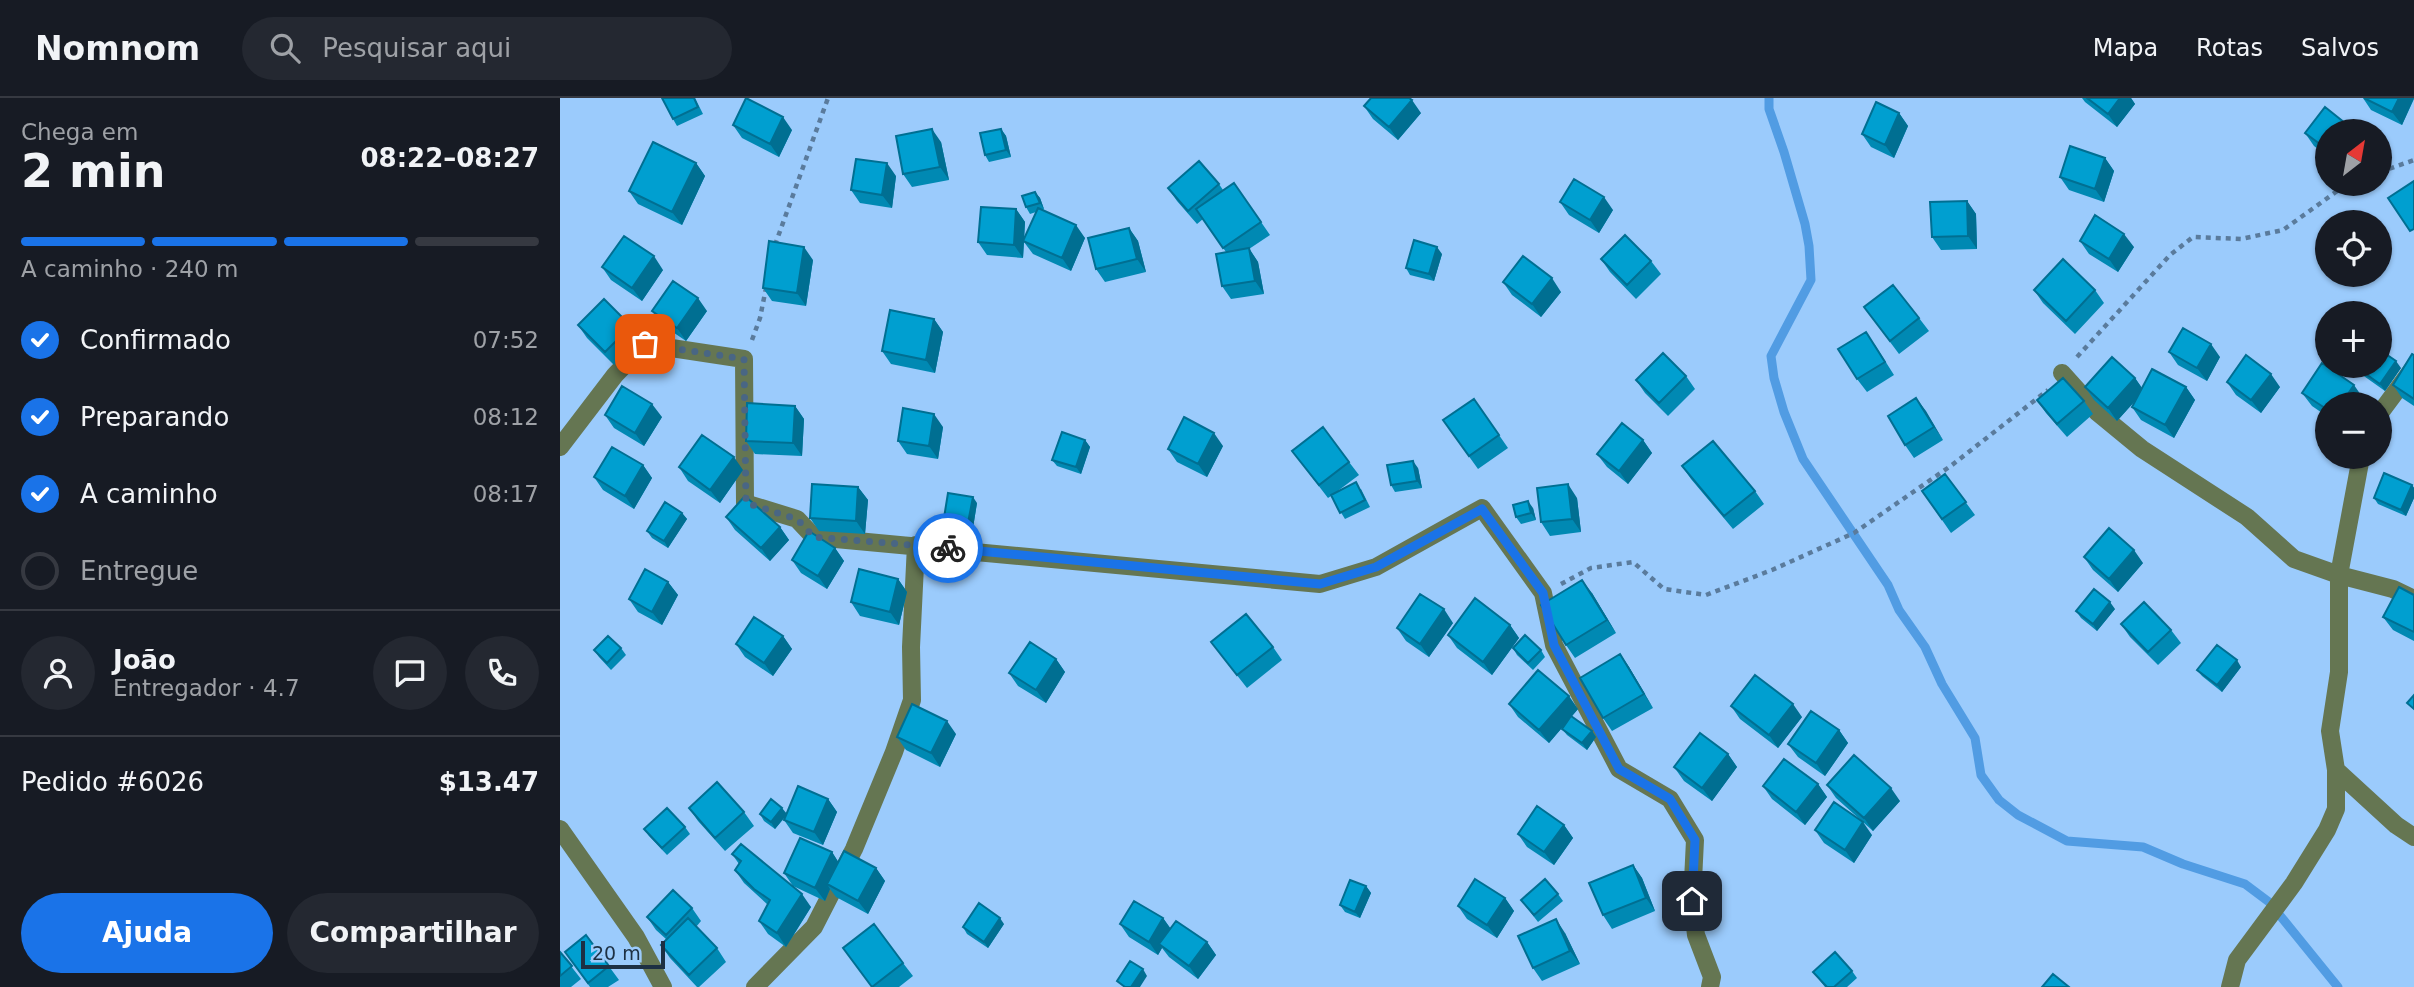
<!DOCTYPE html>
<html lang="pt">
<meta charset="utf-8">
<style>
:root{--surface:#171b24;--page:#242831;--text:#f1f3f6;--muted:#9ea1a6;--line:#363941;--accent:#1a73e8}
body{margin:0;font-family:"DejaVu Sans",sans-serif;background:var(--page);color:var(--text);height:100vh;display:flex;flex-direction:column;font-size:26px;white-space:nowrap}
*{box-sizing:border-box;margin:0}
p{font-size:23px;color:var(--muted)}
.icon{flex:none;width:38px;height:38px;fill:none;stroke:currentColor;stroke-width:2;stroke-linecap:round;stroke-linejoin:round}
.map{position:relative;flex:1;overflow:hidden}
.side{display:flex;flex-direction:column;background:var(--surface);width:560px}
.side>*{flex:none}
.needle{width:46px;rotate:31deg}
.fabs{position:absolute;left:1755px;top:21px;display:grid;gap:14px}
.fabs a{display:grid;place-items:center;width:77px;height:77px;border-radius:50%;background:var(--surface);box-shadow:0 2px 5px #0004;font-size:35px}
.scale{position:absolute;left:21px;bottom:18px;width:84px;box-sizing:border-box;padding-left:7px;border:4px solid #1d3043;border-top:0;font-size:19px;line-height:24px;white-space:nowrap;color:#1d3043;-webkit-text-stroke:5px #9bcbfc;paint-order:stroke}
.pin{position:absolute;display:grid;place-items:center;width:60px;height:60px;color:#fff;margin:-30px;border-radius:14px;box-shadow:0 4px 10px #0006}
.courier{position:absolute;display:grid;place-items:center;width:70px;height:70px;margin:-35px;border:5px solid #1a73e8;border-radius:50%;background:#fff;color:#222;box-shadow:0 2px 9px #0007}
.summary em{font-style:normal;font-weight:600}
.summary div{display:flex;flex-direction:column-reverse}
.summary{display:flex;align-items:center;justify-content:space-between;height:119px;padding:0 21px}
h1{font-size:46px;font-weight:600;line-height:52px}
.bar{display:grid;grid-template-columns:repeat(4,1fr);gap:10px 7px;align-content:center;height:84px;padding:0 21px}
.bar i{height:9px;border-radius:5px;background:var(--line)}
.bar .current{background:var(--accent)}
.bar p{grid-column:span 4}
.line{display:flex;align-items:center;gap:18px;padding:0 21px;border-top:2px solid var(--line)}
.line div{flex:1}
.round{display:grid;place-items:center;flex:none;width:74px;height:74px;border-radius:37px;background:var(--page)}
ol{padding:0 21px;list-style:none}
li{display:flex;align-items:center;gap:21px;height:77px}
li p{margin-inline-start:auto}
li .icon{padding:7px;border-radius:50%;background:var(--accent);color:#fff;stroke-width:4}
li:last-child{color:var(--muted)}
li i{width:38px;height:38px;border:4px solid var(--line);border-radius:50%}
.primary-button{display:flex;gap:14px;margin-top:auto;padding:14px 21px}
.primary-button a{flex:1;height:80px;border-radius:42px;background:var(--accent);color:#fff;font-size:28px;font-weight:600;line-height:80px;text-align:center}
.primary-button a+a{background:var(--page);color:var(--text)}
header{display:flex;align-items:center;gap:42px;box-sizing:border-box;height:98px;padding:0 35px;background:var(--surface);border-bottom:2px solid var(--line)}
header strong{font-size:33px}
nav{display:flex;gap:38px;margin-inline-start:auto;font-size:24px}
.search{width:490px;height:63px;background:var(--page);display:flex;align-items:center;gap:18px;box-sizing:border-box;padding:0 24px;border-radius:38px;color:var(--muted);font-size:26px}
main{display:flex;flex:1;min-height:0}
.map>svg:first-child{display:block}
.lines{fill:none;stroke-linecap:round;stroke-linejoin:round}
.stream{stroke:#519ce3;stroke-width:9}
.path{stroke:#5a7b9c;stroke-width:4.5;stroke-dasharray:5 5;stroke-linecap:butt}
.minor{stroke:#657652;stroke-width:18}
.wall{fill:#0089b3}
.shaded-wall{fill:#006f92}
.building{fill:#009fd0;stroke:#006f92;stroke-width:2}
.done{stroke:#496684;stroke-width:7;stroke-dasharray:0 12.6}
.route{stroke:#1a73e8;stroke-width:9}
</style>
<header>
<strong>Nomnom</strong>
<div class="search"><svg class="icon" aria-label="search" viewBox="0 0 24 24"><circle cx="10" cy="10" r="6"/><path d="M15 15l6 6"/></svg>Pesquisar aqui</div>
<nav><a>Mapa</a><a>Rotas</a><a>Salvos</a></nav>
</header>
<main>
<section class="side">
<div class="summary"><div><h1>2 min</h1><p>Chega em</p></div><em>08:22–08:27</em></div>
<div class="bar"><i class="current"></i><i class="current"></i><i class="current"></i><i></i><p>A caminho · 240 m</p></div>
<ol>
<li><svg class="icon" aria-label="check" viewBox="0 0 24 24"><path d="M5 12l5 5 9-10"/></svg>Confirmado<p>07:52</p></li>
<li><svg class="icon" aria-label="check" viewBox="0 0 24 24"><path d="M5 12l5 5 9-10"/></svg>Preparando<p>08:12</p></li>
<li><svg class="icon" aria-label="check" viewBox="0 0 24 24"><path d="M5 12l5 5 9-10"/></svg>A caminho<p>08:17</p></li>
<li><i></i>Entregue</li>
</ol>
<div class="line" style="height:126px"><a class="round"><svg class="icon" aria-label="person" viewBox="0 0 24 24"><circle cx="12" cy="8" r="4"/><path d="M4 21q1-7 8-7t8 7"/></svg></a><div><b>João</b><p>Entregador · 4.7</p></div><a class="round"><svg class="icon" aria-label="chat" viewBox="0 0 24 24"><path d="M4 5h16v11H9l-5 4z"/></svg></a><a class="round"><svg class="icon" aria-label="phone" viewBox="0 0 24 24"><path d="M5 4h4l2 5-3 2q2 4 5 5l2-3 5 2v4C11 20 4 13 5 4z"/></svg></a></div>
<div class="line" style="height:91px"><div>Pedido #6026</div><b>$13.47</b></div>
<div class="primary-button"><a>Ajuda</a><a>Compartilhar</a></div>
</section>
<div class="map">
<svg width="1854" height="889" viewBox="0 0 1854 889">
<rect width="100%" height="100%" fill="#9bcbfc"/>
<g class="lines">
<path class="stream" d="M1209 0V11L1224 54 1245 126 1249 148 1251 182 1211 258 1214 280 1224 314 1243 361 1328 487 1339 512 1365 549 1382 586 1415 640 1421 677 1439 702 1458 717 1507 743 1583 749 1623 766 1685 786 1709 804 1778 889"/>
<path class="path" d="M1820 74 1854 62
M215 147 268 0
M192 242 200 220 206 190
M1517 259 1610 157 1633 139 1681 141 1723 132 1787 86
M1001 486 1031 470 1073 464 1104 491 1146 497 1212 472 1294 435 1392 367 1488 292"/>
<path class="minor" d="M1502 275 1537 314 1582 351 1687 419 1734 461 1779 477 1833 491 1854 501
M1820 315 1854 269
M0 349 55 277 85 246 184 261 185 405 237 421 254 439 760 486 816 469 922 410 983 495 994 547 1059 671 1110 701 1135 742 1132 803 1136 837 1152 879 1150 889
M1776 672 1836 727 1854 739
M0 731 76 839 103 889
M195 889 254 829 294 751 334 654 352 602 351 549 356 447
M1670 889 1677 862 1734 785 1767 732 1776 711V672L1770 633 1779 574V477L1801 359"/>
</g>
<path class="wall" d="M102 0H135L143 16 117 28 113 21Z
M1522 0H1571L1575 6 1557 29 1525 4Z
M1803 0H1854V1L1842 27 1811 12Z
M804 8 861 15 838 42 813 21Z
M1339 15 1348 28 1334 60 1311 49 1302 36Z
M173 27 232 32 219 59 182 40Z
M441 31 446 38 451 59 429 64 425 57Z
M1768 33V58L1754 48 1745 35Z
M381 44 389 82 352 89 343 76Z
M1545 60 1554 73 1544 104 1509 92 1500 79Z
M136 65 145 78 122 127 78 106 69 93Z
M336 78 332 110 300 105 291 92Z
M674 85 710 137 689 151 698 164 704 196 671 201 662 188 666 154 643 121 637 126 617 103 608 90 659 86 663 92Z
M475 94 480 100 484 111 483 112 525 140 511 173 473 156 464 144 463 160 427 157 418 144 456 111 465 124 464 142 476 114 470 116 466 109Z
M1407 103 1416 116 1417 151 1381 152 1372 139Z
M1000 104 1053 112 1039 135 1009 117Z
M569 130 578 143 586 174 545 184 536 171Z
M1520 143 1574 149 1558 174 1529 156Z
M882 156 874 183 850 177 846 170Z
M1041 161 1091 163 1101 176 1076 201 1050 174Z
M253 162 246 208 212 203 203 190Z
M42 169 103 172 82 203 51 182Z
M943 184 1001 194 981 219 952 197Z
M1474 192H1535L1544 205 1515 236 1483 205Z
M1304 209 1359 220 1369 233 1339 256Z
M92 213H147L126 243 101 226Z
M374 221 383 234 375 275 331 266 322 253Z
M18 227 71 228 80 241 54 267 27 240Z
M1315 247 1334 277 1307 294 1297 281Z
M1609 254 1660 259 1647 283 1618 267Z
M1854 257V308L1842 300 1833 287Z
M1796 269 1841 270 1825 293 1801 276Z
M1126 278 1135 291 1108 318 1085 295 1076 282Z
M1575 280 1582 290 1626 289 1635 302 1614 340 1581 322 1572 309 1575 303 1557 323 1534 302 1525 289Z
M1667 284 1720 289 1701 315 1676 297Z
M1742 295 1803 300 1799 306H1768V319L1752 308Z
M1356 300 1383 342 1354 360 1345 347Z
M914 301 948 350 918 371 883 322Z
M1477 302 1524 303 1533 316 1507 339 1486 315Z
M235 308 244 321 242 358 195 356 186 343Z
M45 317 102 319 84 348 54 330Z
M383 329 378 361 347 356 338 343Z
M525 342 530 349 521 376 497 368 492 362Z
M1083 342 1092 355 1068 386 1047 369 1037 356Z
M663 348 647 379 617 364 608 351Z
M732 353 789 364 799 377 775 395 801 391 810 409 785 421 771 398 768 400Z
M83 367 92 380 74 411 43 392 34 379Z
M1122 368 1195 393 1204 406 1173 431 1131 381Z
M119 369 183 372 160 405 128 383Z
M858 370 862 390 835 394 831 387Z
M1385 376 1415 417 1391 435 1362 393Z
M1852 387 1854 390V400L1846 418 1818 406 1814 400Z
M298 389 308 402 305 436 259 433 250 420Z
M1017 400 1021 434 990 438 981 424Z
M417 405 412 436 387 432 383 426Z
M973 410 976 422 961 426 956 419Z
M122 415 127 421 108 450 92 440 87 433Z
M166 419 220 429 229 442 210 463 175 432Z
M275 450 284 463 267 491 241 475 232 462Z
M1524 459 1583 465 1558 494 1533 472Z
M338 481 347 494 339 527 300 518 291 504Z
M108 484 118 497 102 527 78 514 69 501Z
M1032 495 1056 535 1015 560 1006 547Z
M1854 497V543L1833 532 1823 519Z
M1555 511 1537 533 1521 520 1516 513Z
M893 525 869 559 846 543 837 530Z
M1561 526 1611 532 1621 545 1598 567 1570 539Z
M950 527 959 540 932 577 897 550 888 537Z
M223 538 232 551 213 578 185 559 176 546Z
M651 544 713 549 722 562 687 590Z
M61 550 66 557 51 572 39 559 34 552Z
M953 550 981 552 985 559 973 572 957 557Z
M1060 556 1069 569 1093 610 1052 633 1043 620Z
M496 561 505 574 486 605 458 588 449 575Z
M1681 569 1662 594 1642 578 1637 572Z
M949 606 1018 611 989 645 958 619Z
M1171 608 1242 619 1218 650 1180 621Z
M1002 631 1032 633 1036 639 1027 652 1007 637Z
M1279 632 1288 645 1265 678 1238 659 1228 646Z
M396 636 380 669 346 652 337 639Z
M1168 656 1177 669 1152 703 1124 683 1114 669Z
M1258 686 1267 699 1245 727 1212 701 1203 688Z
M1267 687 1340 703 1313 733 1276 700Z
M268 701 277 714 263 747 233 735 224 722 226 718 215 731 204 723 200 716H227Z
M129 710 184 714 194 728 165 753 138 723Z
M1004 727 1013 740 994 767 967 749 958 736Z
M125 729 130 736 107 757 89 738 84 731Z
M1255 732 1312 737 1294 765 1264 745Z
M272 754 278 764 316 770 325 783 308 816 276 799 270 791 265 803 233 788 224 775Z
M172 756 251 809 226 849 208 836 199 823 208 807 184 785 175 772 179 766Z
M1073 767 1082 780 1095 813 1052 831 1043 817Z
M806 788 811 795 800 820 785 814 780 807Z
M998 796 1003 803 978 824 961 802Z
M945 800 954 813 937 840 907 821 898 808Z
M132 810 141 823 136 829 157 850 166 864 139 889H137L110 860 101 847 106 841 96 832 87 819Z
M603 820 611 831 647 844 656 857 638 881 609 859 602 850 598 857 569 839 560 826Z
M444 826 428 850 407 836 403 829Z
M1005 835 1020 866 982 883 973 870Z
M26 837 59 882 48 889H30L5 854Z
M283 850 343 865 353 878 339 889H312Z
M0 854 21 881 11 889H0Z
M1292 873 1297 880 1287 889H1265L1253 874Z"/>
<path class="shaded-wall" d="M1560 0H1571L1575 6 1557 29 1548 16Z
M1839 0H1854L1842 27 1832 14Z
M852 2 861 15 838 42 829 29Z
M1339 15 1348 28 1334 60 1325 47Z
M223 19 232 32 219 59 210 46Z
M372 31 381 44 389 82 380 69Z
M441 31 446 38 451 59 446 52Z
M1545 60 1554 73 1544 104 1535 91Z
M136 65 145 78 122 127 112 114Z
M327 65 336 78 332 110 322 97Z
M475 94 480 100 484 111 480 105Z
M1044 99 1053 112 1039 135 1030 122Z
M1407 103 1416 116 1417 151 1408 138Z
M456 111 465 124 463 160 454 147Z
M516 127 525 140 511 173 502 160Z
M569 130 578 143 586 174 577 161Z
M1564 136 1574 149 1558 174 1549 161Z
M244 149 253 162 246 208 237 195Z
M877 149 882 156 874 183 869 176Z
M689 150 698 164 704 196 695 183Z
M94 158 103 172 82 203 72 190Z
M992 180 1001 194 981 219 972 206Z
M138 200 147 213 126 243 117 230Z
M374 221 383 234 375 275 366 262Z
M1651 246 1660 259 1647 283 1637 270Z
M1836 263 1841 270 1825 293 1820 286Z
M1711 276 1720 289 1701 315 1691 302Z
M1575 280 1584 293 1557 323 1548 310Z
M1794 287 1803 300 1799 306H1781Z
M1626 289 1635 302 1614 340 1605 327Z
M1356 300 1366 313 1383 342 1374 329Z
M92 306 102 319 84 348 75 335Z
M235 308 244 321 242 358 233 345Z
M374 316 383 329 378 361 369 348Z
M654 335 663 348 647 379 638 366Z
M525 342 530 349 521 376 516 369Z
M1083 342 1092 355 1068 386 1059 373Z
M174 359 183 372 160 405 150 392Z
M853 363 858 370 862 390 857 383Z
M83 367 92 380 74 411 65 398Z
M1008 386 1017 400 1021 434 1012 421Z
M1852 387 1854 390V400L1846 418 1841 412Z
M298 389 308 402 305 436 296 423Z
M413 399 417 405 412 436 407 430Z
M968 403 973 410 976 422 971 415Z
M122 415 127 421 108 450 104 443Z
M220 429 229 442 210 463 201 450Z
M275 450 284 463 267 491 258 478Z
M1574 452 1583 465 1558 494 1549 481Z
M338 481 347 494 339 527 330 514Z
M1022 482 1032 495 1056 535 1047 522Z
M108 484 118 497 102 527 92 514Z
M1550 504 1555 511 1537 533 1533 526Z
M884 511 893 525 869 559 860 546Z
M950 527 959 540 932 577 923 564Z
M223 538 232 551 213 578 204 565Z
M1060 556 1069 569 1093 610 1084 596Z
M496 561 505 574 486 605 476 592Z
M1677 562 1681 569 1662 594 1657 587Z
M1009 598 1018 611 989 645 979 632Z
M1233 606 1242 619 1218 650 1209 637Z
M387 623 396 636 380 669 371 655Z
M1279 632 1288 645 1265 678 1256 665Z
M1032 633 1036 639 1027 652 1022 645Z
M1168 656 1177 669 1152 703 1142 690Z
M1258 686 1267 699 1245 727 1236 714Z
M1331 690 1340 703 1313 733 1304 720Z
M268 701 277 714 263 747 254 734Z
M222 710 227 716 215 731 211 724Z
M1303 724 1312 737 1294 765 1285 752Z
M1004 727 1013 740 994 767 984 754Z
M272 754 281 768 267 786 270 791 265 803 255 790Z
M1073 767 1082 780 1095 813 1086 800Z
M316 770 325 783 308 816 298 803Z
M806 788 811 795 800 820 795 814Z
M242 796 251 809 226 849 217 835Z
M945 800 954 813 937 840 927 827Z
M440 820 444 826 428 850 424 844Z
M603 820 612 833 599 846 602 850 598 857 589 844Z
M996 821 1005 835 1020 866 1010 853Z
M647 844 656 857 638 881 629 868Z
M583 871 587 878 580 889H571Z"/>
<path class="building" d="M102 0H134L138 9 113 21Z
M186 0 223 19 210 46 173 27Z
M811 0H849L852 2 829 29 804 8Z
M1527 0H1560L1548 16Z
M1804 0H1839L1832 14Z
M1316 4 1339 15 1325 47 1302 36Z
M1765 9 1795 33H1768V52L1745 35Z
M372 31 380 69 343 76 336 38Z
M441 31 446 52 425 57 420 35Z
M93 44 136 65 112 114 69 93Z
M1510 48 1545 60 1535 91 1500 79Z
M296 61 327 65 322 97 291 92Z
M639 63 659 86 628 113 608 90Z
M1014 81 1044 99 1030 122 1000 104Z
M1854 83V131L1850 133 1828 100Z
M674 85 701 124 663 150 636 111Z
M475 94 480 105 466 109 462 98Z
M1407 103 1408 138 1372 139 1370 104Z
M421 109 456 111 454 147 418 144Z
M478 110 516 127 502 160 463 143Z
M1535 117 1564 136 1549 161 1520 143Z
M569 130 577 161 536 171 528 140Z
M1065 137 1091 163 1067 187 1041 161Z
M64 138 94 158 72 190 42 169Z
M854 142 877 149 869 176 846 170Z
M209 143 244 149 237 195 203 190Z
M689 150 695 183 662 188 656 156Z
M963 158 992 180 972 206 943 184Z
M1503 161 1535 192 1506 223 1474 192Z
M113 183 138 200 117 230 92 213Z
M1333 187 1359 220 1330 243 1304 209Z
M44 201 71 228 45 254 18 227Z
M330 212 374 221 366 262 322 253Z
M1623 230 1651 246 1637 270 1609 254Z
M1306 234 1325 264 1297 281 1278 251Z
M1820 252 1836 263 1820 286 1796 269 1797 268H1820Z
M1103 255 1126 278 1099 305 1076 282Z
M1852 256 1854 257V301L1833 287Z
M1686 257 1711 276 1691 302 1667 284Z
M1552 259 1575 280 1548 310 1525 289Z
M1762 265 1794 287 1781 306H1768V312L1742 295Z
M1592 271 1626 289 1605 327 1572 309Z
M1503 280 1524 303 1497 326 1477 302Z
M62 288 92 306 75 335 45 317Z
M1356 300 1374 329 1345 347 1328 318Z
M914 301 939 337 909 358 883 322Z
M187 305 235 308 233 345 186 343Z
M343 310 374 316 369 348 338 343Z
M624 319 654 335 638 366 608 351Z
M1062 325 1083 342 1059 373 1037 356Z
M763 329 789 364 759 387 732 353Z
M502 334 525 342 516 369 492 362Z
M142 337 174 359 150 392 119 369Z
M1153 343 1195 393 1164 418 1122 368Z
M52 349 83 367 65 398 34 379Z
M853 363 857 383 831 387 827 367Z
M1824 375 1852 387 1841 412 1814 400Z
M1385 376 1406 404 1382 421 1362 393Z
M796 384 805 402 780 415 771 397Z
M252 386 298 389 296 423 250 420Z
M1008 386 1012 421 981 424 977 390Z
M388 395 413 399 407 430 383 426Z
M185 398 220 429 201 450 166 419Z
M968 403 971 415 956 419 953 407Z
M105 404 122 415 104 443 87 433Z
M1549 430 1574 452 1549 481 1524 459Z
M249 433 275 450 258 478 232 462Z
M85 471 108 484 92 514 69 501Z
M299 471 338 481 330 514 291 504Z
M1022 482 1047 522 1006 547 981 507Z
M1839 489 1854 497V534L1823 519Z
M1534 491 1550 504 1533 526 1516 513Z
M860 496 884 511 860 546 837 530Z
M915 500 950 527 923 564 888 537Z
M1584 504 1611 532 1588 554 1561 526Z
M686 516 713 549 677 577 651 544Z
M194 519 223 538 204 565 176 546Z
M965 537 981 552 968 565 953 550Z
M48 538 61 550 47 565 34 552Z
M470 544 496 561 476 592 449 575Z
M1657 547 1677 562 1657 587 1637 572Z
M1060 556 1084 596 1043 620 1020 580Z
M978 572 1009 598 979 632 949 606Z
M1195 577 1233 606 1209 637 1171 608Z
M1854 597V611L1847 605Z
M352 606 387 623 371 655 337 639Z
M1251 613 1279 632 1256 665 1228 646Z
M1011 618 1032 633 1022 645 1002 631Z
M1140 635 1168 656 1142 690 1114 669Z
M1294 657 1331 690 1304 720 1267 687Z
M1224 661 1258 686 1236 714 1203 688Z
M157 684 184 714 155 740 129 710Z
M238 688 268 701 254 734 224 722Z
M211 701 222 710 211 724 200 716Z
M1274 704 1303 724 1285 752 1255 732Z
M977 708 1004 727 984 754 958 736Z
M107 710 125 729 102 750 84 731Z
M240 740 272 754 255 790 224 775Z
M181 746 242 796 217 835 199 823 210 802 194 791 175 772 181 763 172 756Z
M284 753 316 770 298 803 267 786Z
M1073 767 1086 800 1043 817 1029 785Z
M915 781 945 800 927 827 898 808Z
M985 781 998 796 974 817 961 802Z
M790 782 806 788 795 814 780 807Z
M113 792 132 810 106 837 87 819Z
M574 803 603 820 589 844 560 826Z
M419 805 440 820 424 844 403 829Z
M128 820 157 850 129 877 101 847Z
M996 821 1010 853 973 870 958 838Z
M616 823 647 844 629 868 599 846Z
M314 826 343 865 312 889 283 850Z
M26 837 49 868 28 885 5 854Z
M0 854 12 868 0 878Z
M1275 854 1292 873 1274 889H1267L1253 874Z
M570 863 583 871 571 889H565L557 883Z
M1493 876 1509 889H1482Z"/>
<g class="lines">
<path class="done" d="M85 246 184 261 186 405 237 421 254 439 388 450"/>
<path class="route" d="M388 450 760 486 816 469 922 411 983 495 994 547 1059 671 1110 701 1135 742 1132 803"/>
</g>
</svg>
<div class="fabs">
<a><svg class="needle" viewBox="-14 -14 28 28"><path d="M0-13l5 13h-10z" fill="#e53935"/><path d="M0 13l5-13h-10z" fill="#9ea1a6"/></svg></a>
<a><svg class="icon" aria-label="locate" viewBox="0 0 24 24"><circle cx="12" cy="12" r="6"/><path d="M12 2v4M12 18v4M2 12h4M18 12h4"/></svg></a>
<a>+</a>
<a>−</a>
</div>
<div class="scale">20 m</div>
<div class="pin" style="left:85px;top:246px;background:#ea580c"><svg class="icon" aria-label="bag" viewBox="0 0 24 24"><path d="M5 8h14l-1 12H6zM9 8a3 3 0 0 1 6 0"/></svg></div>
<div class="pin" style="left:1132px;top:803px;background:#1f2937"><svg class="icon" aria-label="home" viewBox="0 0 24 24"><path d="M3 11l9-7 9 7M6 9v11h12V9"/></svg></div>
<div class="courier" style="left:388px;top:450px"><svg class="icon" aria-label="bike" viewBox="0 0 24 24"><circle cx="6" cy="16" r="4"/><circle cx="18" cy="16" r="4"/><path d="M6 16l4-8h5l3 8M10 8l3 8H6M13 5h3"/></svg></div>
</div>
</main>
